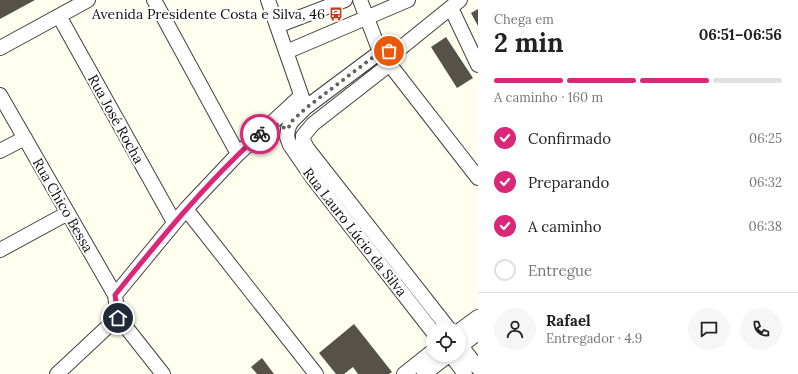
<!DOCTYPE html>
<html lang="pt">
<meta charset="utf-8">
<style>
:root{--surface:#fff;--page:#f6f6f6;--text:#222;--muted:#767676;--line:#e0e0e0;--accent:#db2777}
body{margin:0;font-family:Lora,serif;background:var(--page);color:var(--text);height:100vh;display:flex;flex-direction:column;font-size:15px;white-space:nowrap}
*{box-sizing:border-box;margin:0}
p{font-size:13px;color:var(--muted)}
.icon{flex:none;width:22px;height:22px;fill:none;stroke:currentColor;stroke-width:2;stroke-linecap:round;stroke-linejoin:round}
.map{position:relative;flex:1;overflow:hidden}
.details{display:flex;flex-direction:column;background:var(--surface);width:320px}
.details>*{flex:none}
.controls{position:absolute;left:426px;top:322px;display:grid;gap:8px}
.controls a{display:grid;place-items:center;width:40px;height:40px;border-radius:50%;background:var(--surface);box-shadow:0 2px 6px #0003;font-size:20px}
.pin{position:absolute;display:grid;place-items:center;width:34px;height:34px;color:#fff;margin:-17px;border:2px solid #fff;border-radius:50%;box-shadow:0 1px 4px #0007}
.courier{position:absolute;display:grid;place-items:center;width:40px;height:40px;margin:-20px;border:3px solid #db2777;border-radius:50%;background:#fff;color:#222;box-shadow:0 1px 5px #0007}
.summary em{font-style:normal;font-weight:700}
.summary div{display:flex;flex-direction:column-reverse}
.summary{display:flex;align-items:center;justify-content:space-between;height:68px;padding:0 16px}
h1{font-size:26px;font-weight:700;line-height:30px}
.bar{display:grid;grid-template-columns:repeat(4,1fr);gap:6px 4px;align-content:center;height:48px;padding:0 16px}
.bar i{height:5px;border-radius:3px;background:var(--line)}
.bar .selected{background:var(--accent)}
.bar p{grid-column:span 4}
.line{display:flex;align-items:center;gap:10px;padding:0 16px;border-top:1px solid var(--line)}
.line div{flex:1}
.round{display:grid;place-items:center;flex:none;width:42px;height:42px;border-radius:21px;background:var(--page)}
ol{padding:0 16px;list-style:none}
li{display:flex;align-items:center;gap:12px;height:44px}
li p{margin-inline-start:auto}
li .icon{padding:4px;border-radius:50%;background:var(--accent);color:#fff;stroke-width:4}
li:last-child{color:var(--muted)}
li i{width:22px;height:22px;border:2px solid var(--line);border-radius:50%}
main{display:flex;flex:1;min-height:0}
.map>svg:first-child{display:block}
.building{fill:#575249}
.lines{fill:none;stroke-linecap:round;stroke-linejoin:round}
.minor-casing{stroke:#414141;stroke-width:16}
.minor{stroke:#fff;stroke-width:14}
.done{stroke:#62625c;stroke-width:4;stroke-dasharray:0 7.2}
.route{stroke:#db2777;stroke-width:5}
.labels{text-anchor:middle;stroke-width:4;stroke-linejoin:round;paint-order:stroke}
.poi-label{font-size:14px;fill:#0e0e0e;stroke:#fff;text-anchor:end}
.street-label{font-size:14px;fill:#0e0e0e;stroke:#fff}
</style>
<main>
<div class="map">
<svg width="478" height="374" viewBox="0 0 478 374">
<rect width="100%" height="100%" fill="#feffee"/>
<path class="building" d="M0 0H35L0 19Z
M478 9V26L471 13Z
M446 37 473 78 457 88 431 47Z
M354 324 392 372 389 374H358L353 367 344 374H336L319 353Z
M262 358 274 374H257L251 367Z"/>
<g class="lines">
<g class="minor-casing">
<path id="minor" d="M154 0 238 154
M268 0 304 103
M360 0 380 52 478 178
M451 8 478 65
M59 16 174 222
M277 26 345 0
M0 48 88 0
M397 51 380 52 305 108 291 122 288 129 287 137 290 145 312 177 433 332
M286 52 408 0
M0 95 115 295 118 317 163 374
M303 136V140L307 148 449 329
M303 136 313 124 390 64 397 51 460 0
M0 151 25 138
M186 209 316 374
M0 250 68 213
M115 295 186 209 238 154 301 96
M459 331 478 317
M459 343 478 368
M459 347 478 333
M451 355 465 374
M57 374 118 317
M404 374 433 351
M424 374 449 355"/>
</g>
<use href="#minor" class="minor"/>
</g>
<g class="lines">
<path class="done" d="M260 134 272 123 288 129 291 122 306 108 380 52 389 51"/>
<path class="route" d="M118 318 115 295C161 238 206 183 260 134"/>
</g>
<defs>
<g id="bus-bare" transform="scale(1.08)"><path d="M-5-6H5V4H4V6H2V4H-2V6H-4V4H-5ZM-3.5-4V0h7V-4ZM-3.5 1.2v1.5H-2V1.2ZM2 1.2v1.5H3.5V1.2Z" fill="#cb3a18" stroke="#fff" stroke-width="2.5" paint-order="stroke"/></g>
</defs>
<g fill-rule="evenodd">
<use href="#bus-bare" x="336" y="14"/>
</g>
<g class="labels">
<g class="poi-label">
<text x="325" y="19">Avenida Presidente Costa e Silva, 46</text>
</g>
<g class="street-label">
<text transform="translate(116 119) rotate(61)" y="5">Rua José Rocha</text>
<text transform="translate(63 205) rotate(60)" y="5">Rua Chico Bessa</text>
<text transform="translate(355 232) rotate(52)" y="5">Rua Lauro Lúcio da Silva</text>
</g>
</g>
</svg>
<div class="controls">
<a><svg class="icon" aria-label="locate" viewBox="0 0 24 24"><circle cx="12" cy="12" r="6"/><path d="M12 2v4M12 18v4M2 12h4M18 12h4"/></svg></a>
</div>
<div class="pin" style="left:389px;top:51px;background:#ea580c"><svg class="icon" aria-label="bag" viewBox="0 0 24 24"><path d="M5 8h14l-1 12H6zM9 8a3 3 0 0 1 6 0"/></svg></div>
<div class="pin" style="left:118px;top:318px;background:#1f2937"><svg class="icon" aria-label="home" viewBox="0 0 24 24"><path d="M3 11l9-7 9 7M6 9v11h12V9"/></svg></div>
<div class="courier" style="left:260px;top:134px"><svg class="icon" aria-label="bike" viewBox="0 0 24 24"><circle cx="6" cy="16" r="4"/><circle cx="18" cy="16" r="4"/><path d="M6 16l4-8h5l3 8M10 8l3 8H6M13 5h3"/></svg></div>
</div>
<section class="details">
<div class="summary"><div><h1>2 min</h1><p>Chega em</p></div><em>06:51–06:56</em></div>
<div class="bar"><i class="selected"></i><i class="selected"></i><i class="selected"></i><i></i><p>A caminho · 160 m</p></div>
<ol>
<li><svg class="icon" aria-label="check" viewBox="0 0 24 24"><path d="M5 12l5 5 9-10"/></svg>Confirmado<p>06:25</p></li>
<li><svg class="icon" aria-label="check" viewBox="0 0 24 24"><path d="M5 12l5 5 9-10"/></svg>Preparando<p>06:32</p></li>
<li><svg class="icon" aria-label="check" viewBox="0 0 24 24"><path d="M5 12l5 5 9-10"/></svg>A caminho<p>06:38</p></li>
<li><i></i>Entregue</li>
</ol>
<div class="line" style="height:72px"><a class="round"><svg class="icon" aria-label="person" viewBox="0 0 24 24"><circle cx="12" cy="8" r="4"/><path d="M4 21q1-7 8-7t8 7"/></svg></a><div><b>Rafael</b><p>Entregador · 4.9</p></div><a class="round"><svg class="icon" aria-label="chat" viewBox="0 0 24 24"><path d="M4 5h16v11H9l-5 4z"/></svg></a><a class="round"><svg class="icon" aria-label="phone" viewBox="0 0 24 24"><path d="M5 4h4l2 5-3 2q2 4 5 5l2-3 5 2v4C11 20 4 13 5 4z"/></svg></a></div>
</section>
</main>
